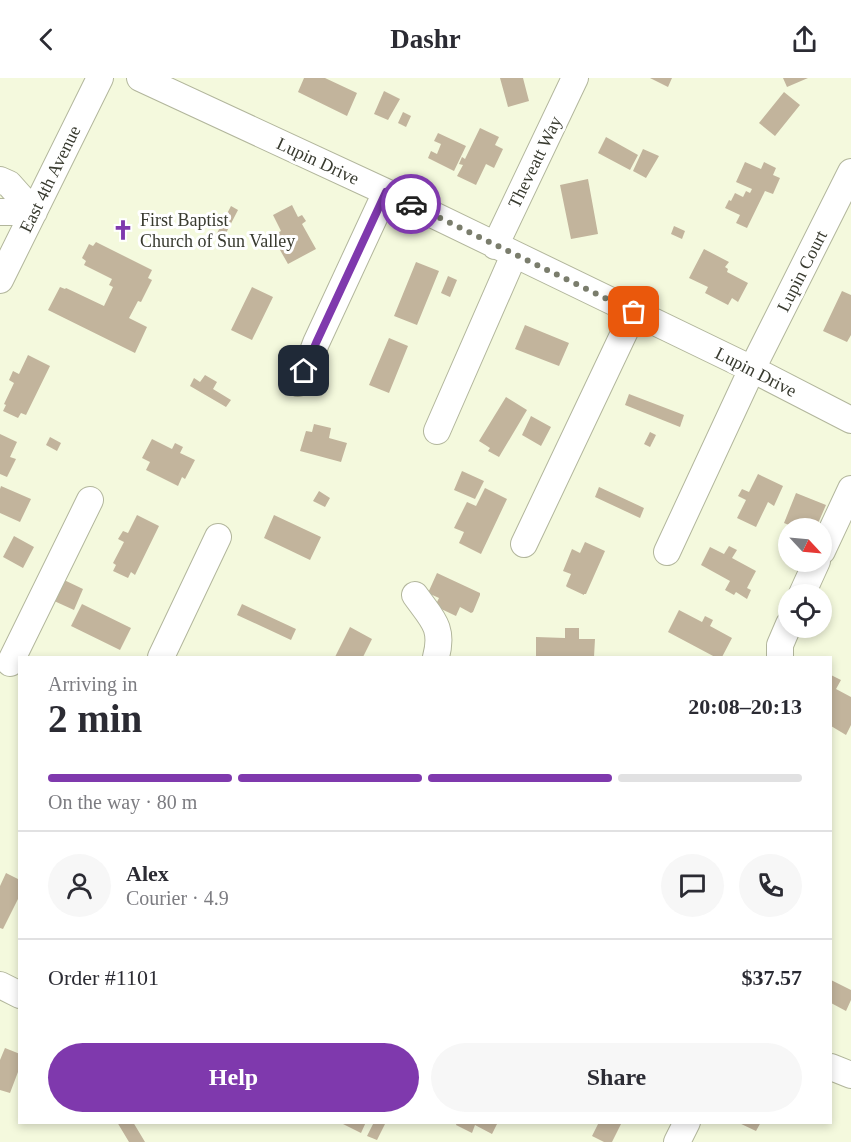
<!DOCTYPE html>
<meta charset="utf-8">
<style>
:root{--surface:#fff;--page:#f7f7f7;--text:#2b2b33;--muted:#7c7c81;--line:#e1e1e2;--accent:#7f39ad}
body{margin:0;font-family:Georgia,serif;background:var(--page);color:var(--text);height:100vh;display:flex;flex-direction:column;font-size:22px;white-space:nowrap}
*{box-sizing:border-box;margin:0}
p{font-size:20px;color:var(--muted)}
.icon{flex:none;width:33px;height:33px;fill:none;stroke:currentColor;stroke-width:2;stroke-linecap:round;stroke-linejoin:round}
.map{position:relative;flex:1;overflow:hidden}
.sheet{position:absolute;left:18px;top:578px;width:814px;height:468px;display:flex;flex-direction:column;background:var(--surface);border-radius:0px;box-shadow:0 3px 9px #0003}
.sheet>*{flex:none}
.needle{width:39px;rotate:116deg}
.controls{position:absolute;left:778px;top:440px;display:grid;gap:12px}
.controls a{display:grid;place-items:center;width:54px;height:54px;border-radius:50%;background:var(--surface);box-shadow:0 3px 9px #0003;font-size:30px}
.pin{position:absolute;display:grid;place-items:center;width:51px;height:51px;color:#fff;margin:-26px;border-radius:12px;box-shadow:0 3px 9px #0006}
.courier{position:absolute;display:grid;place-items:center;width:60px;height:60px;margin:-30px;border:4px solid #7f39ad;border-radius:50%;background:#fff;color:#222;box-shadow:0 2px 8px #0007}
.head em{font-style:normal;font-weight:700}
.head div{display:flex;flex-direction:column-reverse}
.head{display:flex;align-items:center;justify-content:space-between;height:102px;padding:0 30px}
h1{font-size:39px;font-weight:700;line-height:45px}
.bar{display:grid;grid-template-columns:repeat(4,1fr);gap:9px 6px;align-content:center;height:72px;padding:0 30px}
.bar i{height:8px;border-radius:4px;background:var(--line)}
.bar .on{background:var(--accent)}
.bar p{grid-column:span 4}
.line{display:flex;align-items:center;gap:15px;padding:0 30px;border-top:2px solid var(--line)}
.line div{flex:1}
.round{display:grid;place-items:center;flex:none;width:63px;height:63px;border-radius:32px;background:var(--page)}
.primary-button{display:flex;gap:12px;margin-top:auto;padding:12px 30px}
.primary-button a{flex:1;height:69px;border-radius:36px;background:var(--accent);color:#fff;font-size:24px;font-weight:700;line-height:69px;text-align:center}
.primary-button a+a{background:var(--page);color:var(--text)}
header{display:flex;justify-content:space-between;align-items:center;height:78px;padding:0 30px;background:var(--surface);font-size:27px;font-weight:700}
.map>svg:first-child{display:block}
.building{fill:#c2b49c}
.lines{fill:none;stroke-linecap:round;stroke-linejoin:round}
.minor-casing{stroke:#b2b69c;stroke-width:28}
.minor{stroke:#fff;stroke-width:26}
.done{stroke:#7a7d6c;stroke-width:6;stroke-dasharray:0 10.8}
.route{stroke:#7f39ad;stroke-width:8}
.labels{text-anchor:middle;stroke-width:6;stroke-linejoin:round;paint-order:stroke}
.street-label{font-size:18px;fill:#383a2f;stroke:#fff}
.poi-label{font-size:18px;fill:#383a2f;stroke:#fff;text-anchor:start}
</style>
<header><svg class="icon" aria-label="back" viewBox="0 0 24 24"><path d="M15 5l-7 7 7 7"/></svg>Dashr<svg class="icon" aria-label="share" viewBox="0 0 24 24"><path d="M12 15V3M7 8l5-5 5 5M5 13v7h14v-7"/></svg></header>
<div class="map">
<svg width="851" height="1064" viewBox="0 0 851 1064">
<rect width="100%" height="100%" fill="#f4f9dd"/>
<path class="building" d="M304 0H325L357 15 347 38 298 14Z
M500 0H523L529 23 508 29Z
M650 0H672L668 9Z
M783 0H808L787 9Z
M384 13 400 21 388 42 374 36Z
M784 14 800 27 775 58 759 45Z
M403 34 411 38 406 49 398 45Z
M480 50 499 59 495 67 503 71 494 90 486 86 476 107 457 98 463 87 459 86 462 79 465 81Z
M438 55 466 68 454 93 428 80 431 73 437 76 441 66 434 63Z
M606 59 638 77 630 92 598 75Z
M643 71 659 78 646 100 633 93Z
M745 84 761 91 764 84 776 90 773 97 780 100 773 116 765 113 747 150 736 145 740 137 725 130 729 122 731 123 735 115 743 119 746 113 750 115 752 111 736 104Z
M588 101 598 156 571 161 560 107Z
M292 127 298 139 302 137 306 143 302 146 316 171 288 186 272 158 281 153 273 137Z
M231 128 238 132 225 157 231 160 228 166 215 159Z
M674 148 685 153 682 161 671 156Z
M96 164 152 192 148 200 152 202 141 224 138 223 129 240 147 249 135 275 48 232 60 209 65 211 66 210 104 228 113 209 109 207 112 201 84 187 86 183 82 180 89 166 93 168Z
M704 171 729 184 725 189 728 191 727 194 748 205 738 224 732 220 728 227 705 215 708 209 689 200Z
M416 184 439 193 417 247 394 238Z
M448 198 457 202 450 219 441 215Z
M252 209 273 219 252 262 231 252Z
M842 213 851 217V257L847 264 823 253Z
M525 247 569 265 559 288 515 271Z
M389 260 408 268 389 315 369 307Z
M28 277 50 288 26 337 21 335 18 340 3 333 6 327 4 326 14 305 9 302 13 293 19 296Z
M205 297 217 304 213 311 231 322 226 329 190 308 194 300 200 304Z
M629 316 684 337 680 349 625 327Z
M506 319 527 332 499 379 488 373 490 370 479 363Z
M531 338 551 349 541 368 522 357Z
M314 346 331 350 329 360 347 365 341 384 300 373 306 353 312 354Z
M650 354 656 357 650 369 644 366Z
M0 356 17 364 10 379 16 381 7 399 0 396Z
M50 359 61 365 57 373 46 367Z
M152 361 172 371 175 365 183 369 180 375 195 382 185 401 182 399 178 408 146 392 150 384 142 380Z
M462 393 484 403 475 421 454 412Z
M758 396 783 408 774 428 768 424 756 449 737 440 746 422 738 418 742 411 749 414Z
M1 408 31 421 20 444 0 435V411Z
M599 409 644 430 640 440 595 419Z
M485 410 507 421 481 476 459 465 464 454 454 450 467 424 476 428Z
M319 413 330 420 325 429 313 423Z
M796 415 826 427 816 450H796L784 445Z
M137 437 159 448 135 497 131 494 128 500 113 493 116 487 113 485 124 464 118 461 123 453 128 455Z
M274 437 321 459 310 482 264 460Z
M14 458 34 469 23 490 3 479Z
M585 464 605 473 586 516H584V517L567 509 566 508 571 496 563 493 572 471 580 475Z
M729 468 737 472 732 480 756 493 747 510 751 512 747 521 736 514 734 517 725 512 730 503 701 487 710 469 724 476Z
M437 495 480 515V517L473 534 471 535 460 529 456 538 435 528 439 520 428 515Z
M62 501 83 511 74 532 52 522Z
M82 526 131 550 120 572 71 548Z
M242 526 296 551 291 562 237 537Z
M679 532 702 544 705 538 713 542 710 548 732 560 722 579H715L668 554Z
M350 549 372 561 363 579H335Z
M565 550H579V561H595L594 579H536V559L565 560Z
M831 597 841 602 836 611 851 619V647L846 657 831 648Z
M6 795 20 802V817L3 851 0 850V808Z
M831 902 851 912V922L846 933 831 925Z
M5 970 20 976V994H18L10 1015 0 1012V982Z
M117 1044H133L145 1064H129Z
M339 1044H366L361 1055Z
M374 1044H386L377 1062 367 1058Z
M457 1044H498L492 1056 475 1047 472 1055 456 1047Z
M599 1044H622L612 1064H604L592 1058Z
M737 1044H761L756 1053Z"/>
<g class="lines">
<g class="minor-casing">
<path id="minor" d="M140 0 386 114 752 291 851 342
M0 102 9 106 34 134
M0 134H34
M495 168 575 0
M0 202 100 0
M298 305 310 281 316 265 386 114
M437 353 514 177
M524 466 634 234
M822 473 851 411
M667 474 752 291 851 94
M802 516 817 483
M415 517C432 541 444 549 436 579
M161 579 218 459
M780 579V567L789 546
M10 585 90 422
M0 907 20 917
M831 989 851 997
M677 1064 687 1044"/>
</g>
<use href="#minor" class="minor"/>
</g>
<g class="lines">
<path class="done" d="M411 126 634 234"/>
<path class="route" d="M304 293 316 265 386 114 411 126"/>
</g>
<defs>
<g id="church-bare" transform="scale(1.62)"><path d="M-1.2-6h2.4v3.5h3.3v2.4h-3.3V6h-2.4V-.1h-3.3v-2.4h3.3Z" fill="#7f39ad" stroke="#fff" stroke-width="2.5" paint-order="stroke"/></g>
</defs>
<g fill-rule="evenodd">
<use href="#church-bare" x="123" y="152"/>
</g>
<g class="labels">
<g class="street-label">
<text transform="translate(318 83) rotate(25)" y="6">Lupin Drive</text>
<text transform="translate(535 84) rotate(-64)" y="6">Theveatt Way</text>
<text transform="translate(50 101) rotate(-64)" y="6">East 4th Avenue</text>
<text transform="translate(802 193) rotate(-63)" y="6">Lupin Court</text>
<text transform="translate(756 294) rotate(27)" y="6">Lupin Drive</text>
</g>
<g class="poi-label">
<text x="140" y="148">First Baptist<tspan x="140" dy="21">Church of Sun Valley</tspan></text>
</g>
</g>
</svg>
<div class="controls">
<a><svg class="needle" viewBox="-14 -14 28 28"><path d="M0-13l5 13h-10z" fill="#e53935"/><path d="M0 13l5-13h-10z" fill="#7c7c81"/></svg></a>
<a><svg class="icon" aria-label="locate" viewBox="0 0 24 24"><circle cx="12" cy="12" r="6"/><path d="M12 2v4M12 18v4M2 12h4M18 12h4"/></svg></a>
</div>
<div class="pin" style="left:634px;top:234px;background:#ea580c"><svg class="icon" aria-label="bag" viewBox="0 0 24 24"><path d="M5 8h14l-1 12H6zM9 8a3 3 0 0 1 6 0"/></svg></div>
<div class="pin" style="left:304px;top:293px;background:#1f2937"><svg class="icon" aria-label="home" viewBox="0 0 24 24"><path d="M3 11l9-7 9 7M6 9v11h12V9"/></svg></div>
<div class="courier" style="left:411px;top:126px"><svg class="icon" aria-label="car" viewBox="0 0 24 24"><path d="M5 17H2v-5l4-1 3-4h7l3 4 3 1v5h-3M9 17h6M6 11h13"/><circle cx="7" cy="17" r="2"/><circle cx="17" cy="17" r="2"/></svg></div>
<section class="sheet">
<div class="head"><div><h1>2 min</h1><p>Arriving in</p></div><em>20:08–20:13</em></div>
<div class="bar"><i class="on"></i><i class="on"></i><i class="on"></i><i></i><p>On the way · 80 m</p></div>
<div class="line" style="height:108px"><a class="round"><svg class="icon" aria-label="person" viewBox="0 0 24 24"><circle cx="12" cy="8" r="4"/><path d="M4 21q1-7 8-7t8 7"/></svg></a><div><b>Alex</b><p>Courier · 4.9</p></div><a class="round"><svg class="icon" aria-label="chat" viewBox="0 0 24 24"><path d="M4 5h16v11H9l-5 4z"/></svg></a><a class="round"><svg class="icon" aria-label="phone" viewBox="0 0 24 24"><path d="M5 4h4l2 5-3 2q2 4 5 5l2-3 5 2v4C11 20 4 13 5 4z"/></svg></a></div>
<div class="line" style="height:78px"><div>Order #1101</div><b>$37.57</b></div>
<div class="primary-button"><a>Help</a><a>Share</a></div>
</section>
</div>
